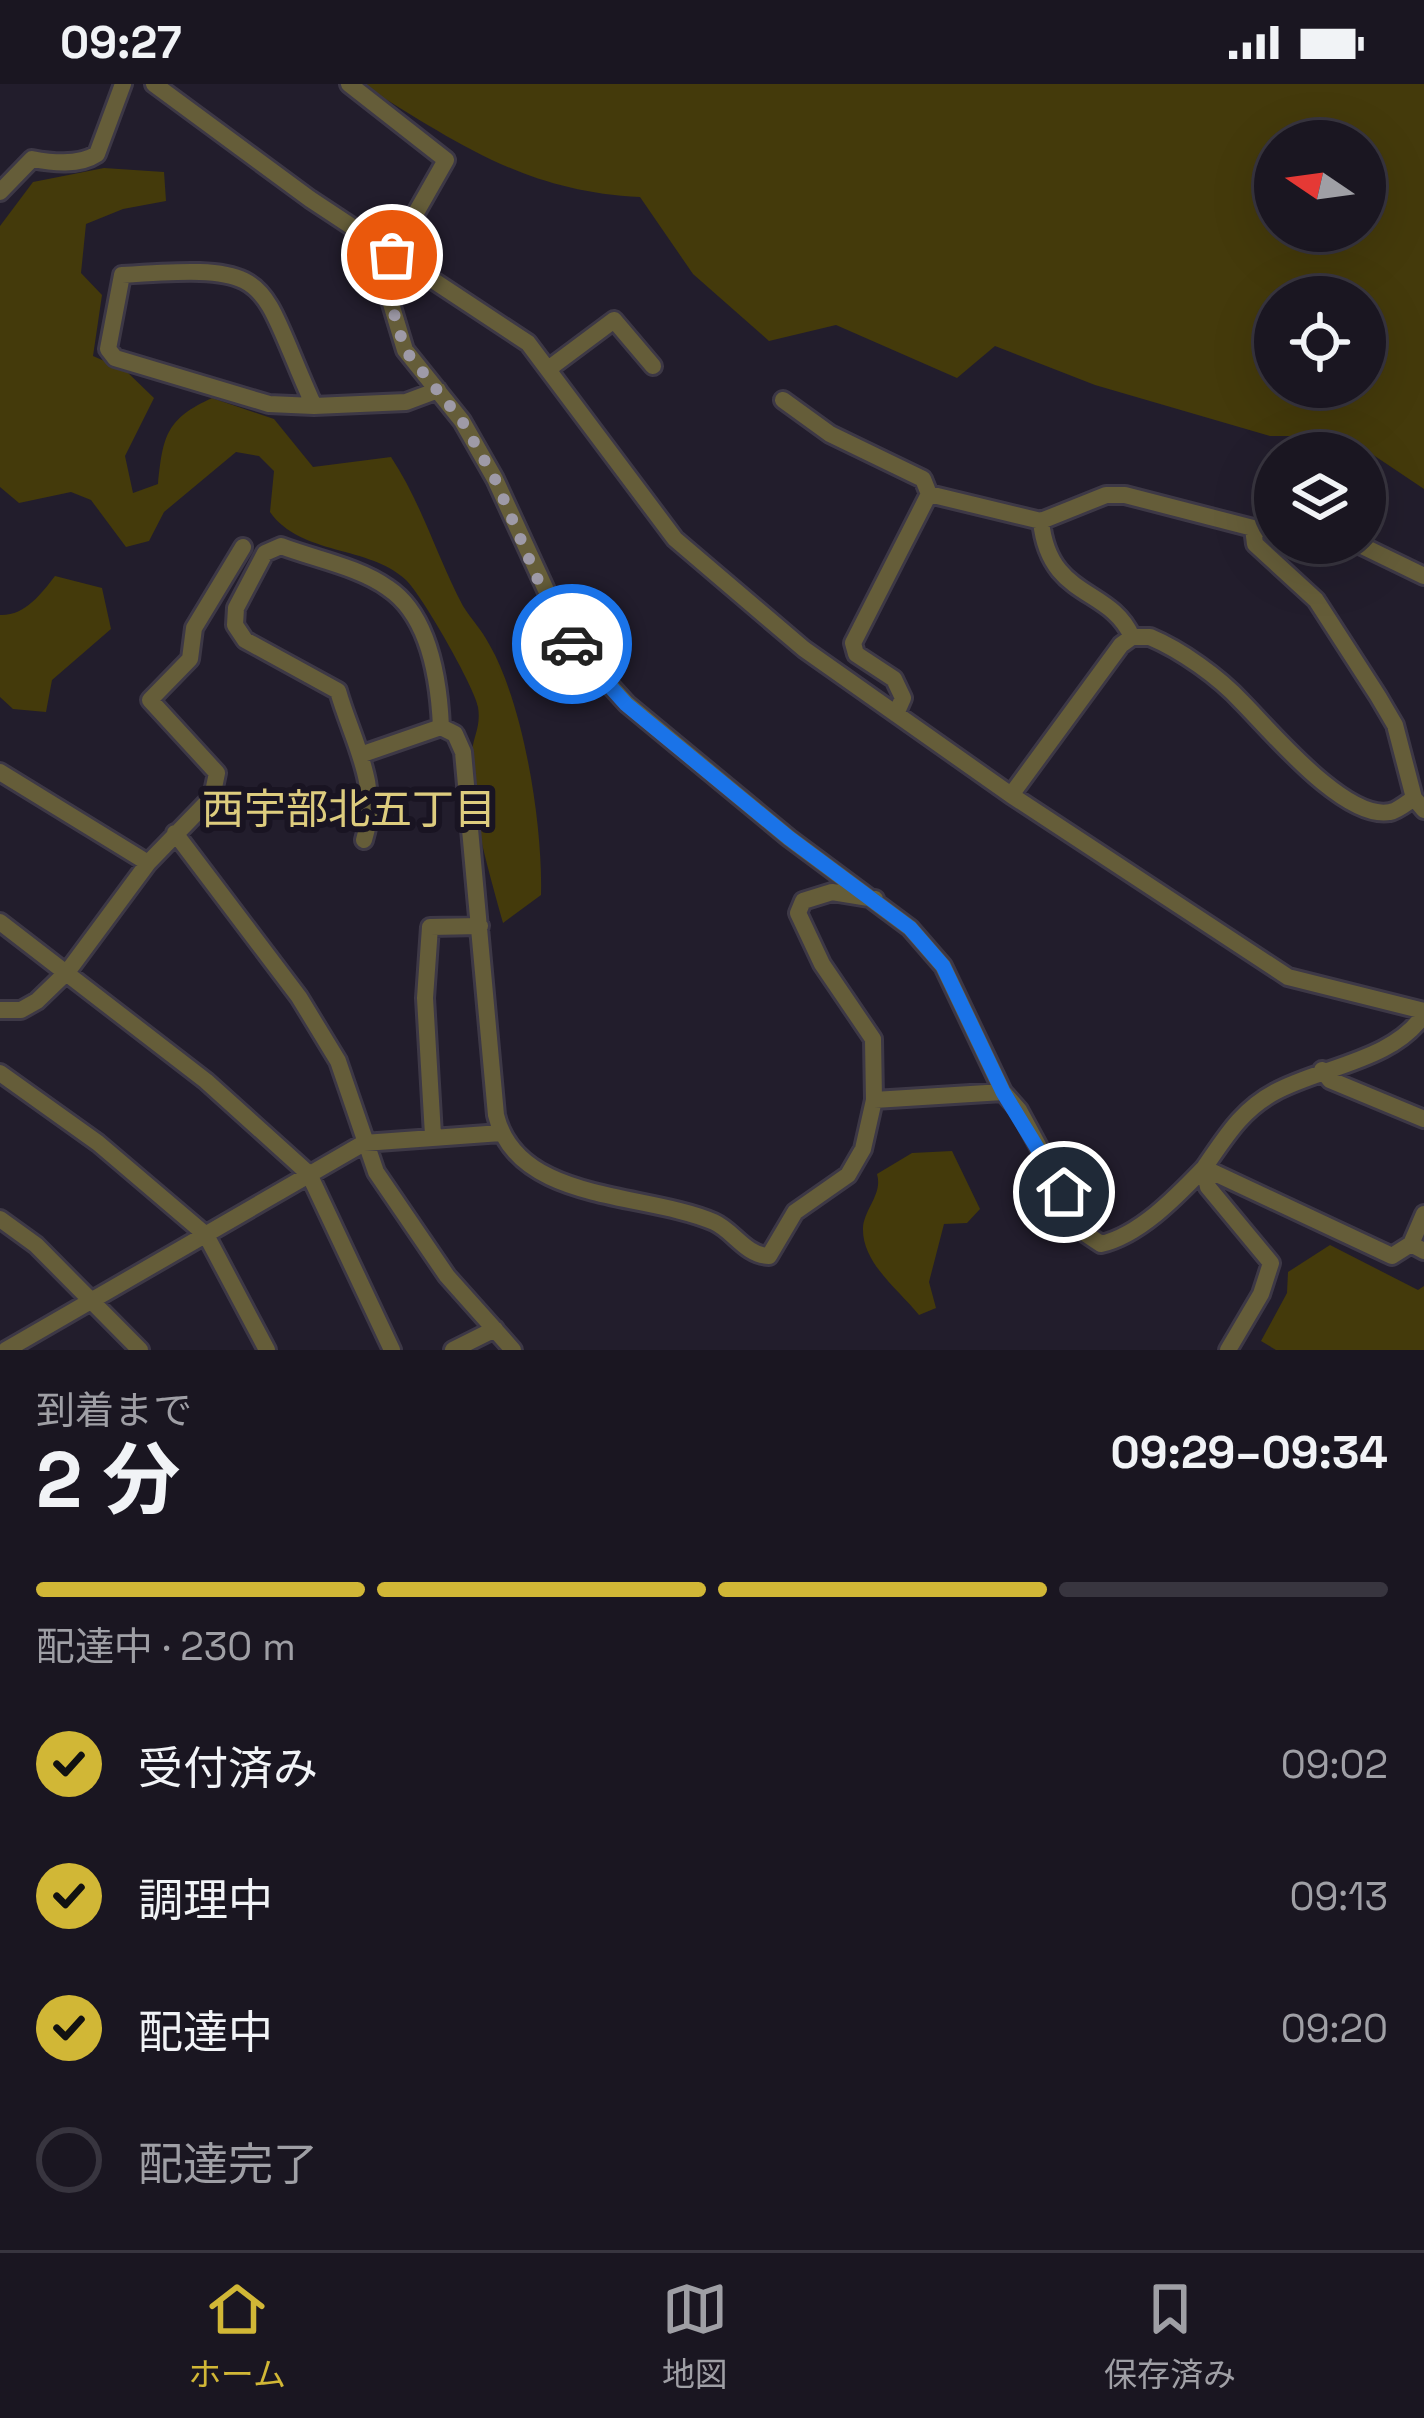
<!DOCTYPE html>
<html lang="ja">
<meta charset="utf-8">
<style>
:root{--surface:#1a1621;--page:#27232e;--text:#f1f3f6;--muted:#9f9fa5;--line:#38353f;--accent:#d1b736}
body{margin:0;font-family:"Space Grotesk","Noto Sans JP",sans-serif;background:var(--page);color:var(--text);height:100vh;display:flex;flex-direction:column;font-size:45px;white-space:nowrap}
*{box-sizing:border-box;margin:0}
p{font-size:39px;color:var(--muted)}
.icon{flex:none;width:66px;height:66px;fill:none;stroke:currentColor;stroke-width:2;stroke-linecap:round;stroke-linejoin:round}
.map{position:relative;height:1266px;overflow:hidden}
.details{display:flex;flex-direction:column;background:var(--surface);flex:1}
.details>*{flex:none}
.needle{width:78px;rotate:283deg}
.fabs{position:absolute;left:1254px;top:36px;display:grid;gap:24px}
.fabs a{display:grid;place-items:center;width:132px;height:132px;border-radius:50%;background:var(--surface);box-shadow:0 12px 48px #0002,0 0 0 3px var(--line);font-size:60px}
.pin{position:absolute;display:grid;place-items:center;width:102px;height:102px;color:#fff;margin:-51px;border:6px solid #fff;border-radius:50%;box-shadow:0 3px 12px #0007}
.courier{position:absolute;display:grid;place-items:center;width:120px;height:120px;margin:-60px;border:9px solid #1a73e8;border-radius:50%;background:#fff;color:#222;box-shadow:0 3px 15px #0007}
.headline em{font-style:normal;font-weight:700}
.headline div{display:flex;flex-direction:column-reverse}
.headline{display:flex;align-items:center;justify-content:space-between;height:204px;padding:0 36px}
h1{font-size:78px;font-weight:700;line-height:90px}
.bar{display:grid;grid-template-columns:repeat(4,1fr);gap:18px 12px;align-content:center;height:144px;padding:0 36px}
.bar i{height:15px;border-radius:9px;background:var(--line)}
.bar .active{background:var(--accent)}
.bar p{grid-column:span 4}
ol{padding:0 36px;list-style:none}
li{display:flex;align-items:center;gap:36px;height:132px}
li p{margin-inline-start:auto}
li .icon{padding:12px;border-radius:50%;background:var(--accent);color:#111;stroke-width:4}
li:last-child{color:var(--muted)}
li i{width:66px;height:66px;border:6px solid var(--line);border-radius:50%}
.status{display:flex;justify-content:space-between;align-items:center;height:84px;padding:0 60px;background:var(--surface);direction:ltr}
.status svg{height:33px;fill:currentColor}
.tab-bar{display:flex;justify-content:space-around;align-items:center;height:168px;border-top:3px solid var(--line);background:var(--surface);font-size:33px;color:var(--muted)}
.tab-bar a{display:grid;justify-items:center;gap:6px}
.tab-bar .active{color:var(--accent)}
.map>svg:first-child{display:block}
.green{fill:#443a0b;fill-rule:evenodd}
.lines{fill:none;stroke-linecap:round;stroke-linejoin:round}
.minor-casing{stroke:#3d3846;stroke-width:22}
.minor{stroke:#655d39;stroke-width:16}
.done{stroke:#9e9aa7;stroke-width:12;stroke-dasharray:0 21.6}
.route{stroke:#1a73e8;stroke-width:15}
.labels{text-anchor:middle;stroke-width:12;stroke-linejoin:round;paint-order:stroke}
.neighbourhood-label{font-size:42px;fill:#ddcc7e;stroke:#191422}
</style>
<div class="status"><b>09:27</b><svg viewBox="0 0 49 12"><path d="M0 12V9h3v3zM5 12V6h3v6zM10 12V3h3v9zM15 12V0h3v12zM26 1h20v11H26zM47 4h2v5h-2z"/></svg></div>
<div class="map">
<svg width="1424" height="1266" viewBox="0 0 1424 1266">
<rect width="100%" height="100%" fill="#221d2c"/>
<path class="green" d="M361 0H1424V405L1345 352H1270L1095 301 995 262 957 294 836 241 769 257 693 190 640 113C525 108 456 58 361 0ZM1275 57H1365V147H1275ZM1275 213H1365V303H1275Z
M104 84 164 88 166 117 123 125 86 140 81 189 102 211 93 272 125 286 154 314 125 372 133 409 158 400C163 352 166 335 212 314L274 335 313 383 391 373C422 420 437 473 463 522 471 535 482 546 489 560 524 620 543 742 541 811L503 839C490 790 467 718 472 667 474 651 481 642 478 623 475 604 422 511 406 496 369 461 301 472 270 428L274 387 259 372 236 368 164 428 149 457 126 463 91 416 71 408 19 419 0 403V142L33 98Z
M55 492 102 504 111 545 52 596 46 628 13 625 0 613V531C25 532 41 510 55 492Z
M952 1067 980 1125 967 1139 944 1140 929 1198 936 1224 919 1231C899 1206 862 1179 863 1144 864 1125 883 1110 877 1090L912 1069Z
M1330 1161 1418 1206 1424 1202V1266H1276L1261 1257 1287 1209 1288 1188Z"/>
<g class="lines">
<g class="minor-casing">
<path id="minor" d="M154 0 310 115 528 259 675 455 804 565 1011 711 1288 893 1424 927
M349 0 446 76 392 171
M0 108 32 75C53 79 79 82 97 70L123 0
M397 174 389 213 405 266 462 337 495 395 569 556 627 620 789 754 910 844 943 882 1003 1008 1019 1026 1086 1150 1101 1160C1140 1151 1177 1112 1204 1084L1392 1172 1411 1160 1424 1167
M551 283 614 236 653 282
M783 316 830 350 923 395 929 410 1041 437 1106 411H1125L1253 444 1275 445
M314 322 269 320 115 274 108 265 122 191C279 180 255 192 314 322L406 318 438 306
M1041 437C1049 516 1110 502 1132 553
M1253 444 1255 460 1316 516 1378 612 1395 641 1414 714 1424 726
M1356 459 1424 492
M896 630 903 614 894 595 856 570 853 559 929 410
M363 670 441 643
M0 688 148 779
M1011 711 1121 561 1132 553H1150C1181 566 1219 593 1242 618 1270 646 1345 737 1390 728 1397 727 1408 718 1414 714
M175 749 299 913 338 977 376 1088 447 1192 513 1266
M364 756C381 701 353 659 338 607L245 556 235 541 236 524 265 469 281 462C315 475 359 483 388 504 430 532 439 598 441 643L455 650 463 668 496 1031C517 1119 645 1108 714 1138 734 1147 745 1171 769 1172L795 1128 848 1091 863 1065 874 1016 873 955 822 880 798 829 803 817 832 808 875 815
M0 838 206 997 309 1090 392 1266
M0 926H21L37 917 68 887 148 779 212 713 217 689 150 616 190 575 194 544 243 463
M1322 986 1330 996 1424 1035
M0 989 98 1059 206 1151 267 1266
M874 1016 1003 1008
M433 1051 425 914 430 843 480 842
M0 1135 36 1161 140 1266
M1411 1160 1424 1130
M6 1266 364 1059 501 1049
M453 1266 495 1245
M1228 1266 1261 1210 1271 1179 1208 1103 1204 1084C1225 1054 1241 1026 1275 1008 1321 983 1395 976 1424 930"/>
</g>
<use href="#minor" class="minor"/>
</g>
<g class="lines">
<path class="done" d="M392 171 397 174 389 213 405 266 462 337 495 395 541 503 572 560"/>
<path class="route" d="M572 560 626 620 789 754 910 844 943 882 1003 1008 1064 1108"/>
</g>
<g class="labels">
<g class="neighbourhood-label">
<text x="349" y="740">西宇部北五丁目</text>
</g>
</g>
</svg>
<div class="fabs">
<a><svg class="needle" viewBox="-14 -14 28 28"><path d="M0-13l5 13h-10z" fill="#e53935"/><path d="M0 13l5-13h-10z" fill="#9f9fa5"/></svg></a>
<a><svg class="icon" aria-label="locate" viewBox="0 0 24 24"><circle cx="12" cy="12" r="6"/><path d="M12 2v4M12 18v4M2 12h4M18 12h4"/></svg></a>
<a><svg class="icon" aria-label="layers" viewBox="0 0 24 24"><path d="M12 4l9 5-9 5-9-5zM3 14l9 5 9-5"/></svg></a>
</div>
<div class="pin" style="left:392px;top:171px;background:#ea580c"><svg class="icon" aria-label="bag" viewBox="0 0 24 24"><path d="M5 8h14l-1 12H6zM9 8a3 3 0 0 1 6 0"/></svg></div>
<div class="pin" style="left:1064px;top:1108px;background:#1f2937"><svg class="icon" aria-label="home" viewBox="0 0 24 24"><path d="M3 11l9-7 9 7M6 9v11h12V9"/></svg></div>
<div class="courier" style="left:572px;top:560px"><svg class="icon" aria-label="car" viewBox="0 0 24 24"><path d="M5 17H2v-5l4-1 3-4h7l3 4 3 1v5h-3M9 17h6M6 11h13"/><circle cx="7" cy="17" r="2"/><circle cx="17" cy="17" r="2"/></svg></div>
</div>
<section class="details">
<div class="headline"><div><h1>2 分</h1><p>到着まで</p></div><em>09:29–09:34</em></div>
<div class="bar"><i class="active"></i><i class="active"></i><i class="active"></i><i></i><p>配達中 · 230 m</p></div>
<ol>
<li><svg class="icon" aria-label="check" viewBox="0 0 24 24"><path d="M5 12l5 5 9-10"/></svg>受付済み<p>09:02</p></li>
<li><svg class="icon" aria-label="check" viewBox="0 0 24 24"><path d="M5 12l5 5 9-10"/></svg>調理中<p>09:13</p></li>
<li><svg class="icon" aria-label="check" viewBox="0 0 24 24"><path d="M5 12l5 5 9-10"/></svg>配達中<p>09:20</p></li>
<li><i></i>配達完了</li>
</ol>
</section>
<nav class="tab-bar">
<a class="active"><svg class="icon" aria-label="home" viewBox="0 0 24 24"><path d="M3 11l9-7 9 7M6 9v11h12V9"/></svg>ホーム</a>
<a><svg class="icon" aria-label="map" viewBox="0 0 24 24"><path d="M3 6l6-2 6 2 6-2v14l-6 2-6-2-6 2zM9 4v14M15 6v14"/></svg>地図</a>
<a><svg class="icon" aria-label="saved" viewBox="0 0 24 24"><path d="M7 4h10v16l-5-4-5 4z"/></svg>保存済み</a>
</nav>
